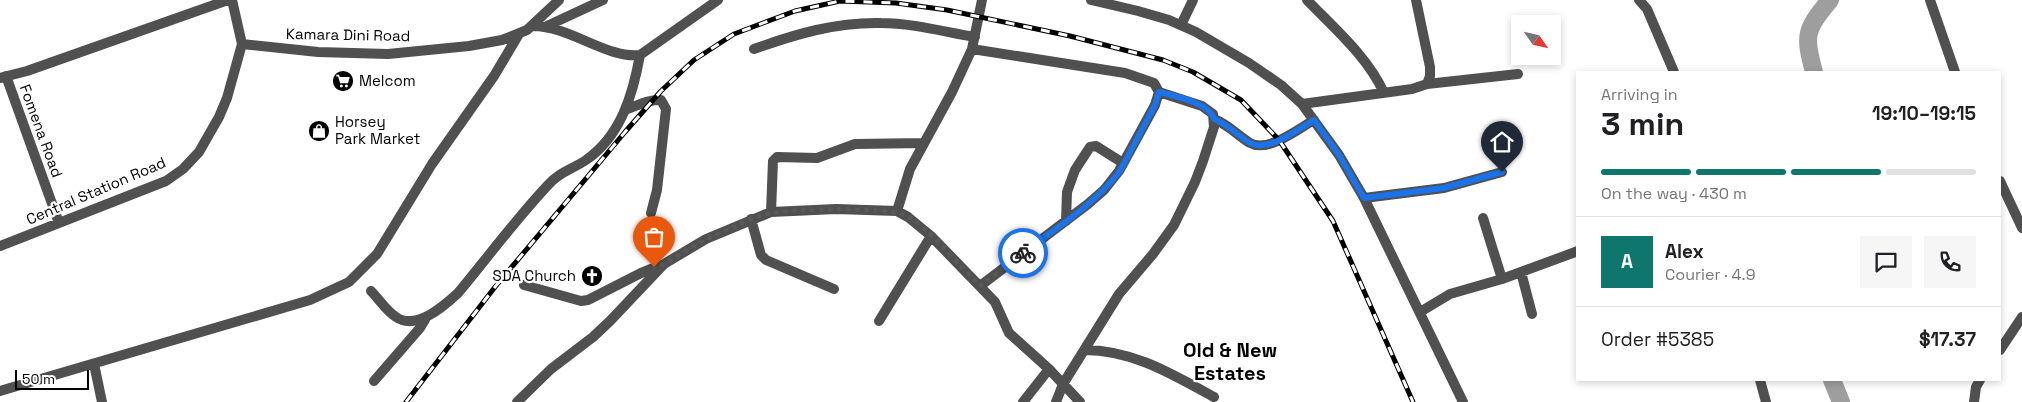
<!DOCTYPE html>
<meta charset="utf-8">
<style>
:root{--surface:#fff;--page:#f6f6f6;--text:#202124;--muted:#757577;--line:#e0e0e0;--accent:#0f766e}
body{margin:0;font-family:"Space Grotesk",sans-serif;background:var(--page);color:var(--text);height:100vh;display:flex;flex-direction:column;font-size:19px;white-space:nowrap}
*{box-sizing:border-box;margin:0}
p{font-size:16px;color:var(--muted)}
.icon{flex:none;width:28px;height:28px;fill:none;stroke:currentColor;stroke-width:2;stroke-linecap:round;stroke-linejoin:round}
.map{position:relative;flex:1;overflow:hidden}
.sheet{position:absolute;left:1576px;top:71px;width:425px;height:310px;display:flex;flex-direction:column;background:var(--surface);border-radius:0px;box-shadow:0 2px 8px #0003}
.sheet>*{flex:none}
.needle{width:32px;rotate:124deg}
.tools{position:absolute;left:1511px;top:15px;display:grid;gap:10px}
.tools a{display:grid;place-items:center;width:50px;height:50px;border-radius:0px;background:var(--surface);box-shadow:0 2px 8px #0003;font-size:25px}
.scale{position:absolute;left:15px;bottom:12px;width:74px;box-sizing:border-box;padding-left:5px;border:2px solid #000;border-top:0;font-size:14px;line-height:18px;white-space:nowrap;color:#000;-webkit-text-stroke:4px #fff;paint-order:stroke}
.pin{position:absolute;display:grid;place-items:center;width:42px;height:42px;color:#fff;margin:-51px -21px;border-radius:50% 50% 50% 0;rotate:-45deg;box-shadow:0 0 5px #0007}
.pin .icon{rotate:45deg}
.courier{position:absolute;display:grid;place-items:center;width:50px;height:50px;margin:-25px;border:4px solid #1a73e8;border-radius:50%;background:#fff;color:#222;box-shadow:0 1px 6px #0007}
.headline em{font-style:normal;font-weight:600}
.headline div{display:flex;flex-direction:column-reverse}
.headline{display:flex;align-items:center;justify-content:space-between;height:85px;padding:0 25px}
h1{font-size:32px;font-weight:600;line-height:38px}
.bar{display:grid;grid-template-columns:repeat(4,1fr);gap:8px 5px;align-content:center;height:60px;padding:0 25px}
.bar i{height:6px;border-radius:4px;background:var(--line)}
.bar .active{background:var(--accent)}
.bar p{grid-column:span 4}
.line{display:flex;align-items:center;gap:12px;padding:0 25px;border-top:1px solid var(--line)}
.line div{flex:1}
.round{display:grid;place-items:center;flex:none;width:52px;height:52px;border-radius:0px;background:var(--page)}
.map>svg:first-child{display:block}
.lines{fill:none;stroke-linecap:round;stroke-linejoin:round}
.river{stroke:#9e9e9e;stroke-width:18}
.minor{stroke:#505050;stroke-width:10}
.rail-casing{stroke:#000;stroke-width:5}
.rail{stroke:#fff;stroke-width:3;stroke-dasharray:9;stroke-linecap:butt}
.done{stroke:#595959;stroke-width:5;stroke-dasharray:0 9}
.route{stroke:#1a73e8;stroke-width:6}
.labels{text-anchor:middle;stroke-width:4.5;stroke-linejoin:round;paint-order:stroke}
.street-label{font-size:15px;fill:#000;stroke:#fff}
.poi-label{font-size:15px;fill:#000;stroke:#fff;text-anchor:start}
.district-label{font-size:20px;font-weight:bold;fill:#000;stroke:#fff}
</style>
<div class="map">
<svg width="2022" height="402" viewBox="0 0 2022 402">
<rect width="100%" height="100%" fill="#fff"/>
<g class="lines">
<path class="river" d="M1814 72C1804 35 1805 30 1830 0
M1832 380 1841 402"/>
<path class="minor" d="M1091 0 1138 11 1169 20 1196 32 1249 63 1281 85 1302 104 1339 155 1364 198 1463 402
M1307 0C1334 28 1368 57 1384 93
M1639 0 1647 9 1674 72
M1930 0 1955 72
M1181 25 1193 0
M533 26C570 26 607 59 640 55L718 0
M547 26 603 0
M242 44 318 52 388 54 469 46 502 40 527 30 559 0
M754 49C796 34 836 22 881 23 912 23 945 32 975 37
M972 49 1125 73 1154 83 1159 92 1155 105 1119 171 1104 190 1088 204 980 286
M6 76 59 223
M0 78 27 71 228 0
M1427 84 1518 74
M1302 104 1412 89 1427 84 1430 76V67L1416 0
M625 110C637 106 648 99 661 100L666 109 657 190 651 213
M1214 119C1229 125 1237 135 1250 143 1268 153 1298 129 1314 120
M2000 181 2022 228
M1364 198 1444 188 1502 172
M897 211 910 169 952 92 972 49 982 0
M771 212 773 161 777 157 817 158 855 144 924 143
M751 219 761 255 766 260 834 289
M1066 221 1067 192 1075 170 1090 147 1096 146 1123 163
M0 246 166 181 183 169 199 152 219 117 227 98 242 44 232 0
M1521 272 1532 314
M1502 279 1578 251
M524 285 581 301 588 300 641 273 661 265
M371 291C379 299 386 311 396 317 416 331 444 306 458 293 488 257 516 219 548 185 559 172 573 169 586 160 621 136 633 94 640 55
M1420 312 1450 294 1502 279 1483 218
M879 321 931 236
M1084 350C1133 350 1172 374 1214 397
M2000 350 2022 317
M94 364 102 402
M1760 380 1766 402
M374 381 420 328 426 318
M0 391 310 300 349 282 377 254 432 164 494 76 519 34
M517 402 551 369 593 337 610 321 664 264 706 239 771 212 836 209 897 211 908 217 931 236 995 302 1009 333 1049 369 1080 402
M1023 402 1049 369
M1056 402 1063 384 1119 294 1153 254 1174 225 1195 182 1203 161 1214 127 1213 114 1202 106 1159 92
M1974 402 1976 387 1980 380"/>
<g class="rail-casing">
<path id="rail" d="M406 402 495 287 625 132 661 91 694 60 734 34 795 11 840 1 896 3 947 10 1070 36 1163 60 1193 72 1241 100 1279 140 1333 221 1413 402"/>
</g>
<use href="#rail" class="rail"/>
</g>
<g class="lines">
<path class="done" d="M654 267 664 264 706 239 761 215C784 209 891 205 909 217 934 233 958 264 980 286L1023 253"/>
<path class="route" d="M1023 253C1056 228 1094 205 1120 171L1155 105 1159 92C1174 96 1210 103 1214 119 1229 125 1237 135 1250 143 1268 153 1298 129 1314 120L1339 155 1364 198 1444 188 1502 172"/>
</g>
<defs>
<g id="supermarket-disc" transform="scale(1.125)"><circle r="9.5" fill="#000" stroke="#fff"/><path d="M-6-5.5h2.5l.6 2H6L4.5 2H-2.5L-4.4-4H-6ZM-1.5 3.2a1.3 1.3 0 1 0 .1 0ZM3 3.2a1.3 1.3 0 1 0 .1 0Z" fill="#fff"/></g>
<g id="shop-disc" transform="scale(1.125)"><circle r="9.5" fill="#000" stroke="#fff"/><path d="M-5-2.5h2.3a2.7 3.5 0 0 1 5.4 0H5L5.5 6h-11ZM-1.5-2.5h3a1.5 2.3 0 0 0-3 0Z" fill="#fff"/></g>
<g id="church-disc" transform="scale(1.125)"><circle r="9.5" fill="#000" stroke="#fff"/><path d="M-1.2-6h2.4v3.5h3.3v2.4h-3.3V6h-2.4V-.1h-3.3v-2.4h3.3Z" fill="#fff"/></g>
</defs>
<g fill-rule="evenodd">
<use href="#supermarket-disc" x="343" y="81"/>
<use href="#shop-disc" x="319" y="131"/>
<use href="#church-disc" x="592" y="276"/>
</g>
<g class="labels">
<g class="street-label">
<text transform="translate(348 35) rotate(1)" y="5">Kamara Dini Road</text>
<text transform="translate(41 131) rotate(70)" y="5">Fomena Road</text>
<text transform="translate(96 191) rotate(-23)" y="5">Central Station Road</text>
</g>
<g class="poi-label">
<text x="359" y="86">Melcom</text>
<text x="335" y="127">Horsey<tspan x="335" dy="17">Park Market</tspan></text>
<text x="576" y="281" text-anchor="end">SDA Church</text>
</g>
<g class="district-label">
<text x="1230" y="357">Old &amp; New<tspan x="1230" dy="23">Estates</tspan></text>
</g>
</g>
</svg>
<div class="tools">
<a><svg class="needle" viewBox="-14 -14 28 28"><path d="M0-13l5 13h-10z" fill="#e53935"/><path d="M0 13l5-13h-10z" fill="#757577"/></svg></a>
</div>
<div class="scale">50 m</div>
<div class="pin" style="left:654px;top:267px;background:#ea580c"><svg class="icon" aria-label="bag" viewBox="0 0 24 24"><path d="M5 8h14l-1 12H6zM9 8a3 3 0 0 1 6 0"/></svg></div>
<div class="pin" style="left:1502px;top:172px;background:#1f2937"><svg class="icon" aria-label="home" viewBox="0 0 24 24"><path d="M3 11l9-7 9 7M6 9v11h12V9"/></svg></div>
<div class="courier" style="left:1023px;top:253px"><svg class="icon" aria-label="bike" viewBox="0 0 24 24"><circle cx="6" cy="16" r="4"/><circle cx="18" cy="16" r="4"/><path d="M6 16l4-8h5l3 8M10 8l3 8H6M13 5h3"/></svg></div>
<section class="sheet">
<div class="headline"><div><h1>3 min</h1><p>Arriving in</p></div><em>19:10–19:15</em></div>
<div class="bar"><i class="active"></i><i class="active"></i><i class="active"></i><i></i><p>On the way · 430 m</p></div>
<div class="line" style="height:90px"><b class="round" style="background:var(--accent);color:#fff">A</b><div><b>Alex</b><p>Courier · 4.9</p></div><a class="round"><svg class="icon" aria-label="chat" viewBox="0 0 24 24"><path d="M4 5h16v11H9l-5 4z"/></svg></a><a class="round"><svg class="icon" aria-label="phone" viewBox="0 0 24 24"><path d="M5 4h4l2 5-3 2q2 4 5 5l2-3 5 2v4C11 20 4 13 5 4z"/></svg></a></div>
<div class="line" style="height:65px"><div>Order #5385</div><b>$17.37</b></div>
</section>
</div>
